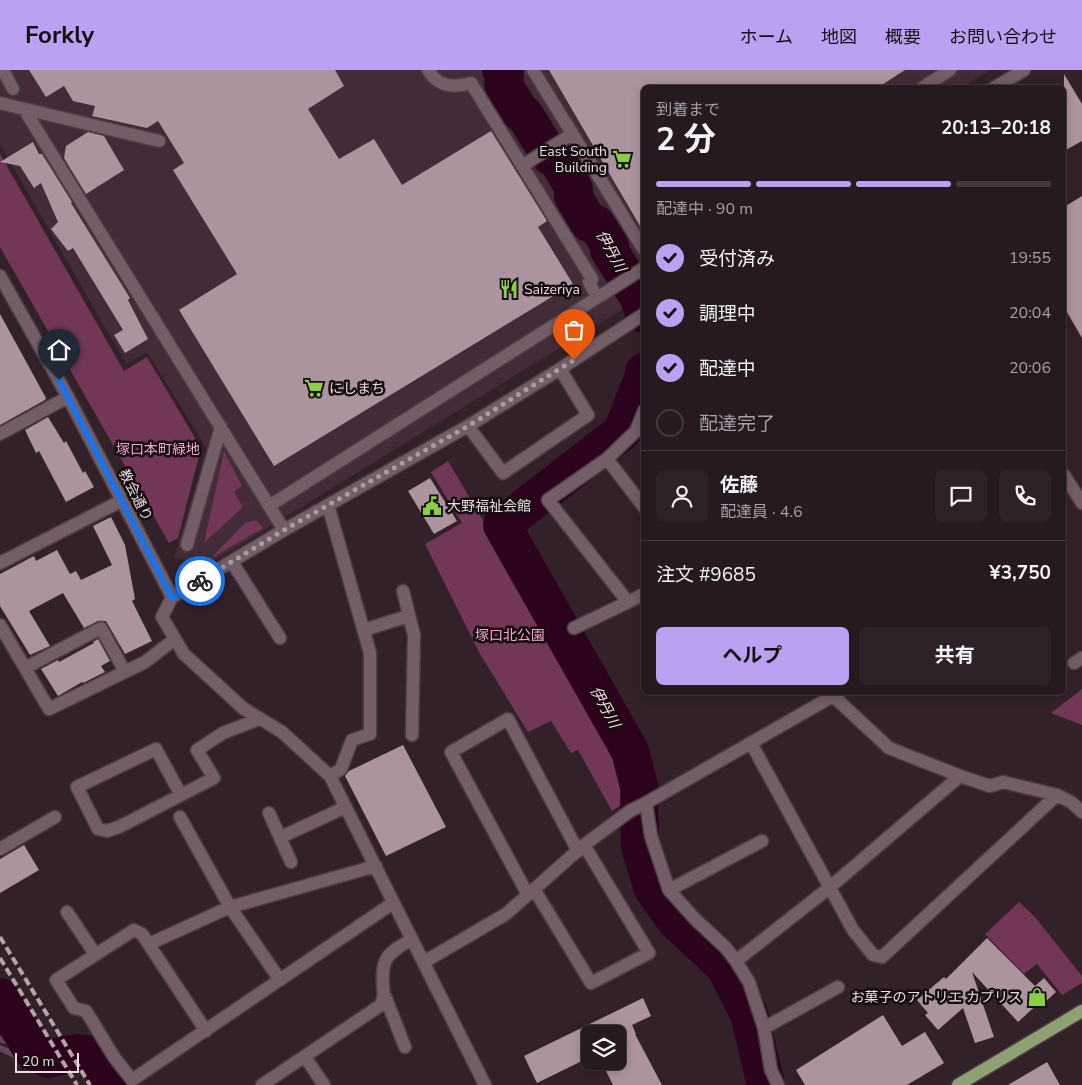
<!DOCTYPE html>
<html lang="ja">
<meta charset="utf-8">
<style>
:root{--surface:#261920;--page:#2e2229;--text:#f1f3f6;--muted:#a4a0a5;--line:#42383e;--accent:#bca0f2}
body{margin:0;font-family:"Nunito Sans","Noto Sans JP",sans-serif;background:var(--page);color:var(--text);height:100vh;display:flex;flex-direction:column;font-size:19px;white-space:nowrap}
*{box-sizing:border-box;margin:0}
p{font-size:16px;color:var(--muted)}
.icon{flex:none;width:28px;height:28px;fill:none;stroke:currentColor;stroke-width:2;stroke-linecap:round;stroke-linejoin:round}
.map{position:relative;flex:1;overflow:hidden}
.drawer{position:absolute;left:641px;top:15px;width:425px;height:610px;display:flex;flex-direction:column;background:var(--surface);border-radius:8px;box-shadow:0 2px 12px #0003,0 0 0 1px var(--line)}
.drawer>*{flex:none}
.controls{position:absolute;left:581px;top:955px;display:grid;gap:10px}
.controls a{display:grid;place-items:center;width:45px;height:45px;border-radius:8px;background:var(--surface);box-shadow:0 2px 12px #0003,0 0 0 1px var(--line);font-size:25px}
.scale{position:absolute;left:15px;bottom:12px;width:64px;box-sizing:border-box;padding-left:5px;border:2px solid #eadde2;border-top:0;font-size:14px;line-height:18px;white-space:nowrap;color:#eadde2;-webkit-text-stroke:4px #160d11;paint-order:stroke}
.pin{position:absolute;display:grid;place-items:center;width:42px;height:42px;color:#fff;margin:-51px -21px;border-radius:50% 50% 50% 0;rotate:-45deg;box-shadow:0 0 5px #0007}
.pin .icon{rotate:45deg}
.courier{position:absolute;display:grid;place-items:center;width:50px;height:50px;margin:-25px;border:4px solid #1a73e8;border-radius:50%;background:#fff;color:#222;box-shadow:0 1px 6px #0007}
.overview em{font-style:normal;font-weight:700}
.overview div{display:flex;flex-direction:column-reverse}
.overview{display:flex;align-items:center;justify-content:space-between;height:85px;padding:0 15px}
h1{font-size:32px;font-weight:700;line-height:38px}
.bar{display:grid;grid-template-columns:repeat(4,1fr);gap:8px 5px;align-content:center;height:60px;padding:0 15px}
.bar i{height:6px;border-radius:4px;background:var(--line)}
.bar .selected{background:var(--accent)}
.bar p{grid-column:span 4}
.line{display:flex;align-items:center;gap:12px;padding:0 15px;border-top:1px solid var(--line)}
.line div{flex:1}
.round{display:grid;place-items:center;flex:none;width:52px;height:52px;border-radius:8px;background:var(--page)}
ol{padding:0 15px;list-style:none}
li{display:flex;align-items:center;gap:15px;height:55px}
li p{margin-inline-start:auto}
li .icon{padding:5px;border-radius:50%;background:var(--accent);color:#111;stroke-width:4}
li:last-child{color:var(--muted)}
li i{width:28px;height:28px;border:2px solid var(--line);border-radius:50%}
.button{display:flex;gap:10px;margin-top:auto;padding:10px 15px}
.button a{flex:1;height:58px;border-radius:8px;background:var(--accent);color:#111;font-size:20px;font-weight:700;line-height:58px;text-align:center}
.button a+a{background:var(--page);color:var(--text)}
header{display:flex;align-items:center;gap:30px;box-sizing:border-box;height:70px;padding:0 25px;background:var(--accent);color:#111}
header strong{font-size:24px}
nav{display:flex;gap:28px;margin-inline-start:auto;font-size:18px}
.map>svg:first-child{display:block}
.built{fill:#432b37}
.green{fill:#723656}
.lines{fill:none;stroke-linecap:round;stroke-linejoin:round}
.stream{stroke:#664457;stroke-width:6}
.river{stroke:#2d021c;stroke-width:38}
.building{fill:#ac949f}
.minor-casing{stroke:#4c3d45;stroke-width:15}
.major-casing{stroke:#4c3d45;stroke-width:15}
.minor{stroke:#735d67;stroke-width:12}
.major{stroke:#8ea172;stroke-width:12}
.rail{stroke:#b3a4aa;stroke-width:4;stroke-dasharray:8 4;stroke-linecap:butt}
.done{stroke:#aa9ba2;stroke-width:5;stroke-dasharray:0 9}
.route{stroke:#1a73e8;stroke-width:6}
.labels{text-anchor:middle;stroke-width:5;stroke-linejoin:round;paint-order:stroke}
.poi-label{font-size:14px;fill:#eadde2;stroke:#160d11;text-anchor:start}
.park-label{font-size:14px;fill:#f5a9ce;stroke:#160d11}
.street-label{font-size:14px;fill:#eadde2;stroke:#160d11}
.water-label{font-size:15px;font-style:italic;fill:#fed6e9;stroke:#160d11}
</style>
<header>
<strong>Forkly</strong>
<nav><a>ホーム</a><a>地図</a><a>概要</a><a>お問い合わせ</a></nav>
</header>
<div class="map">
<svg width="1082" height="1015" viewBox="0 0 1082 1015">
<rect width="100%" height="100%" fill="#33212a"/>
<path class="built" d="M0 0H990L962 17 644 18V226L209 494 174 488 207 379 147 282 126 294 0 74Z"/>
<path class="green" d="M0 84 124 301 147 287 201 378 178 468 169 473 0 177Z
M224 381 242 416 234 422 243 437 204 473Z
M448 391 594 638 629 704 631 728 612 741 578 680 571 683 551 651 528 662 480 584 425 474 462 453 431 402Z
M255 450 263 458 210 489 244 454Z
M1082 619V655L1051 643Z
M1019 832 1035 847 1082 906V913L1062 925 1037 894 1024 904 985 864Z"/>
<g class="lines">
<path class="stream" d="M0 969 13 974 8 982C21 988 34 994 48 989
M0 978 8 982"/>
<path class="river" d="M501 0 505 6 503 14 521 43 524 44 551 87 557 89 574 119 573 126 589 153 596 154 610 176 609 180 639 228 644 244
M644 302 642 311 622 362 502 455 630 681 639 716 640 777 653 819 675 850 725 897 749 944 766 1015
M0 927 32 980 48 989C62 986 85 977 97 990 103 998 109 1007 116 1015"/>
</g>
<path class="building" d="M29 0H335L344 16 308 39 339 89 374 69 402 115 491 61 547 151 538 157 573 214 274 396 179 240 237 204 173 100 184 93 158 51 147 58 92 46 95 36 73 31 64 16 46 27Z
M549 0H905L877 18H644V163Z
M1064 4 1082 34V71L1064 81Z
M88 62 104 66 124 100 86 124 64 88 66 76Z
M33 72 39 84H42L72 132 71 133 130 228 128 230 148 269 125 283 114 265 123 260 73 178 68 181 51 159 58 152 41 113 34 118 20 96 0 92Z
M1082 126V268L1064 237V137Z
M0 244 46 328 45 330 0 355Z
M48 347 64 373 66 371 83 403 85 401 94 417 66 432 39 381 36 383 25 360Z
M430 408 457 451 434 464 408 421Z
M111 447 125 475 135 529 132 531 152 571 125 584 106 551H98L84 558 63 523 29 541 50 576 30 585 0 536V504L34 486 36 491 57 480 70 504 76 501 81 510 112 495 93 456Z
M98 569 110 591 101 596 105 602 83 613 82 612 58 626 41 599 58 590 59 592 94 573 93 572Z
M403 675 446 757 386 786 345 706 349 701Z
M24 775 39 800 0 823V789Z
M987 868 1035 916 1044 908 1056 922 1042 935 1040 932 1018 952 972 902 994 967 975 973 963 938 938 960 925 945 928 943 917 930 944 907 946 909Z
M643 928 651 946 632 955 636 964H635L662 1015H613L601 991H618V964H590V987L537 1013 524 986Z
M883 945 902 976 925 962 944 993 907 1015H805L796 1000Z
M1047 992 1060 1015H1008Z"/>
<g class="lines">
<g class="minor-casing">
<path id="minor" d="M3 0 13 19
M428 0C438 17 454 18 471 13L592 209 589 212 593 220
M533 0 644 180
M922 18 950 0
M994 18 1024 0
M0 33 159 71
M24 39 284 460
M522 96 572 64
M0 206 68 327 172 527
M644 341 636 361 607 389 548 430 628 532 644 524
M468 356 503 403 588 345 560 299
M0 364 68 327
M607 389 644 437
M1064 405 1082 433
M328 435 370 583V664L352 670 341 699 330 706
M269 436 644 198
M187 475 221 357
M232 492 280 568
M0 493 121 431
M403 521 414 565 412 665
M0 555 49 639 145 592 175 569
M574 558 628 532
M364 560 408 546
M1074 593 1082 588
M25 598 101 558 125 602
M829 622 889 678 960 706 990 716 1003 712 1057 725 1071 732 1082 742
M751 673 853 860 873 885 882 887 1057 725
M181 725 156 679 77 717 98 759 107 761 119 757 214 708 197 680 223 663 259 649
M269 743 291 792
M180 747 230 837 280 910
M281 767 346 737
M584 775 630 741 646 733
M0 779 55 747
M669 820 762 771
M528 825 451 682 508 649 578 781
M67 842 95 884
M149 874 230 837 376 796
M736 891 829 818 960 706
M424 892 506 844 584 775 649 883 591 913 534 819
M385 926 405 977
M764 958 838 917
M206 961 142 864 134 860 56 910 74 938 86 941 114 987 132 1010 393 833
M305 987 324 1015
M262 1015 381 935C384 927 384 924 383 915 381 886 389 883 412 869
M485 1015 330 706 282 662 244 639 184 584 162 547 172 527 284 460 468 356 560 299 644 244
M778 1015 771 1000 764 958 749 912 736 891 726 878 695 849 669 820 651 766 646 733 840 622"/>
</g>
<g class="major-casing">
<path id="major" d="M958 1015 1082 941"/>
</g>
<use href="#minor" class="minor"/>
<use href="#major" class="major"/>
<path class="rail" d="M0 867 90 1015
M0 888 77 1015"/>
</g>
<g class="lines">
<path class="done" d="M200 511 284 460 468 356 574 290"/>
<path class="route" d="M59 310 172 528 200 511"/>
</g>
<defs>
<g id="supermarket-bare" transform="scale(1.5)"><path d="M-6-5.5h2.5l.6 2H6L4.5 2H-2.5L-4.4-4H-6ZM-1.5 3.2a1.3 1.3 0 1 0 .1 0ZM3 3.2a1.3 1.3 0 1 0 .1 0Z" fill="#8bce46" stroke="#160d11" stroke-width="2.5" paint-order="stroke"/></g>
<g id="restaurant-bare" transform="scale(1.5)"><path d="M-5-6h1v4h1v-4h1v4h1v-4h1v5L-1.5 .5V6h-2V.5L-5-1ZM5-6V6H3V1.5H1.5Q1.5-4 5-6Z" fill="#8bce46" stroke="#160d11" stroke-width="2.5" paint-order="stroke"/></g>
<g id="civic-bare" transform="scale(1.5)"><path d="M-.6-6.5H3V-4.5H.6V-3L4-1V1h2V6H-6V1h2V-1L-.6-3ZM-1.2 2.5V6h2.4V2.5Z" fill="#8bce46" stroke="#160d11" stroke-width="2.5" paint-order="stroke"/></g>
<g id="shop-bare" transform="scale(1.5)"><path d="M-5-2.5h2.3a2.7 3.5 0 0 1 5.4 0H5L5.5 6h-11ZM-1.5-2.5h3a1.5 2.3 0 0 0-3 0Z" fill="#8bce46" stroke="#160d11" stroke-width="2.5" paint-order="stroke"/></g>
</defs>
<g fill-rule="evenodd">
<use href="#supermarket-bare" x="622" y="89"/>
<use href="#restaurant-bare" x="509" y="219"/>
<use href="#supermarket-bare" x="314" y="318"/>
<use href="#civic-bare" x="432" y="436"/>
<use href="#shop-bare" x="1037" y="927"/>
</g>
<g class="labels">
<g class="poi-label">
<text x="607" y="86" text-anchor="end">East South<tspan x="607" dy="16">Building</tspan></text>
<text x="524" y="224">Saizeriya</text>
<text x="329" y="323">にしまち</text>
<text x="447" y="441">大野福祉会館</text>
<text x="1022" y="932" text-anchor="end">お菓子のアトリエ カプリス</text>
</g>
<g class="park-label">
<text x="158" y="384">塚口本町緑地</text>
<text x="510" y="570">塚口北公園</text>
</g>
<g class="street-label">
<text transform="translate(136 425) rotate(63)" y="5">教会通り</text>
</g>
<g class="water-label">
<text transform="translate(611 181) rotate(61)" y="5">伊丹川</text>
<text transform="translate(605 637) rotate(61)" y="5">伊丹川</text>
</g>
</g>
</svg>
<div class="controls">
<a><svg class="icon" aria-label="layers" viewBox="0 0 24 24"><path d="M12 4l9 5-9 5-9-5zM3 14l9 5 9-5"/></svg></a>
</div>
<div class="scale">20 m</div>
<div class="pin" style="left:574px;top:290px;background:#ea580c"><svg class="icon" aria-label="bag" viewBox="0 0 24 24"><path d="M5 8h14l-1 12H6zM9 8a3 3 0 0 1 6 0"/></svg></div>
<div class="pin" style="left:59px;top:310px;background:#1f2937"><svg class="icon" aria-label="home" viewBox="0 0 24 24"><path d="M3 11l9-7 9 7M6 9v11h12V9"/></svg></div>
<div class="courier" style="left:200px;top:511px"><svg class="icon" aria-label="bike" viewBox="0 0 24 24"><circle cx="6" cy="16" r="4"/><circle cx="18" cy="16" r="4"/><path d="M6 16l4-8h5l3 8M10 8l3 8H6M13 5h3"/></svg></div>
<section class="drawer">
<div class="overview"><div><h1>2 分</h1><p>到着まで</p></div><em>20:13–20:18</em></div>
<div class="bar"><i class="selected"></i><i class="selected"></i><i class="selected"></i><i></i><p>配達中 · 90 m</p></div>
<ol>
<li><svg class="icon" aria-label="check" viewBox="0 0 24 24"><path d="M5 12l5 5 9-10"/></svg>受付済み<p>19:55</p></li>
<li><svg class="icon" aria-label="check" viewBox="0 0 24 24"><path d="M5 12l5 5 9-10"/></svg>調理中<p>20:04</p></li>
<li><svg class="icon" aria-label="check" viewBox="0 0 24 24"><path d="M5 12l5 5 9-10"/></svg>配達中<p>20:06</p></li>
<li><i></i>配達完了</li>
</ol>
<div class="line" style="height:90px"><a class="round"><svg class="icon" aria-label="person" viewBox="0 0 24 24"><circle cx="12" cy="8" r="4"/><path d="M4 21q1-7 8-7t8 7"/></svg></a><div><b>佐藤</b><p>配達員 · 4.6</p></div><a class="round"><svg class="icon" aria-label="chat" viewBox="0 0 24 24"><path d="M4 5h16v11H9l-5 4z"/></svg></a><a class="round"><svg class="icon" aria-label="phone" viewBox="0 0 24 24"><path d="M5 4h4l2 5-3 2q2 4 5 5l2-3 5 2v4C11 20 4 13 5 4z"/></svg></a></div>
<div class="line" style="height:65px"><div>注文 #9685</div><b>¥3,750</b></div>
<div class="button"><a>ヘルプ</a><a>共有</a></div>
</section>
</div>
